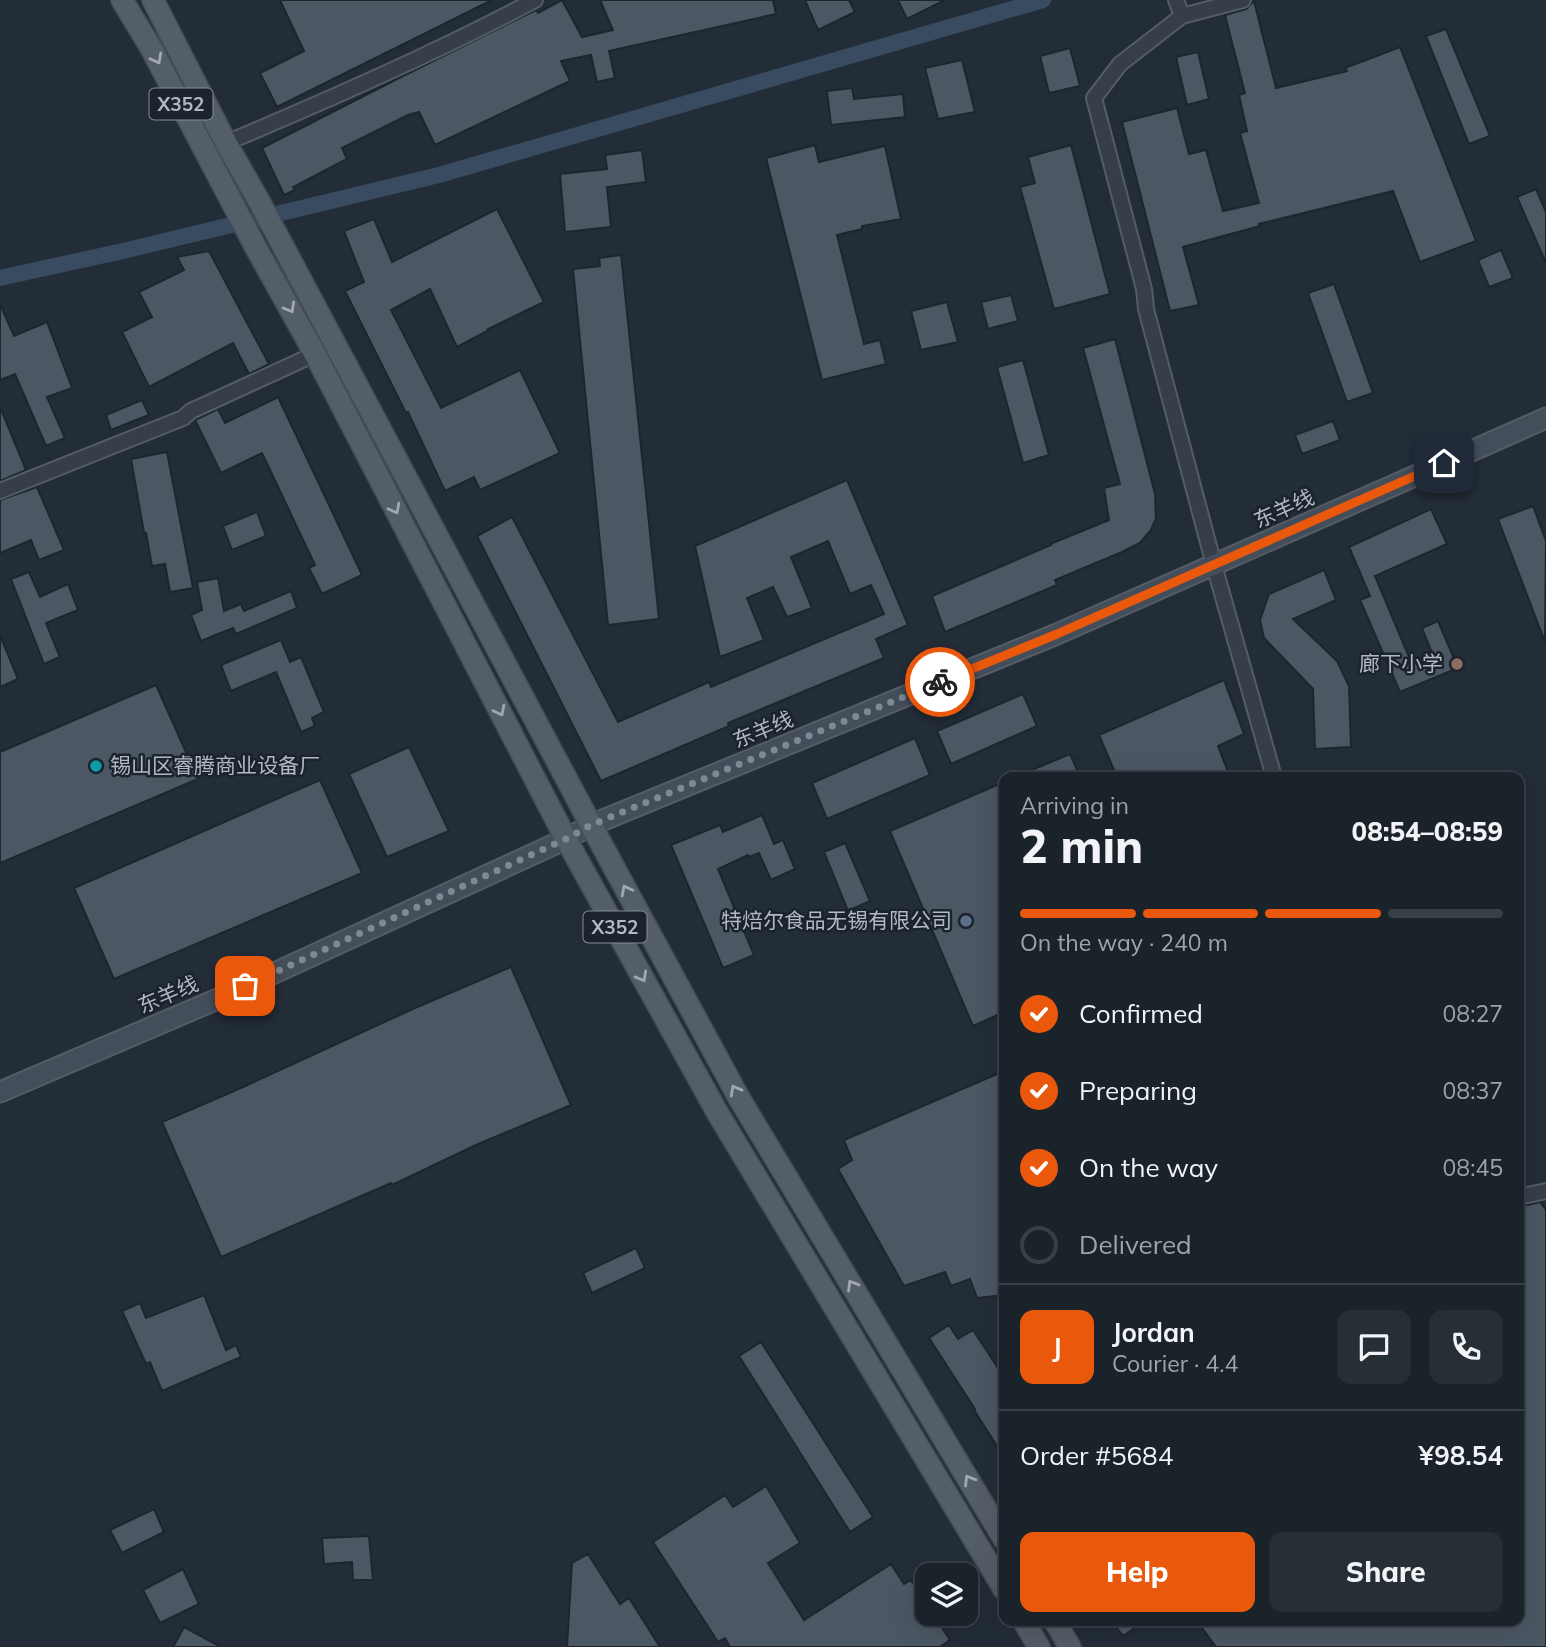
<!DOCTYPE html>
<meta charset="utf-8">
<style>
:root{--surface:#1a222a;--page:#272f36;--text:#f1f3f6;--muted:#9fa4a8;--line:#383f47;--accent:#ea580c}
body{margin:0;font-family:Mulish,"Noto Sans SC",sans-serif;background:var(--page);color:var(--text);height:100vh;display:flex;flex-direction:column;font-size:26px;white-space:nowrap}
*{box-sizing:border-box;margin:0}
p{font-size:23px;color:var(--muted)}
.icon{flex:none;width:38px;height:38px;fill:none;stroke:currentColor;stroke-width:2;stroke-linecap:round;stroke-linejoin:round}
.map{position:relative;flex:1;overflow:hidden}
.panel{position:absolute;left:999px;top:772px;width:525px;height:854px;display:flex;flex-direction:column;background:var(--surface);border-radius:14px;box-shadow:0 7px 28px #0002,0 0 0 2px var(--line)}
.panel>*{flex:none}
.fabs{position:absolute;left:915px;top:1563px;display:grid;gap:14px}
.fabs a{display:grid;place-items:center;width:63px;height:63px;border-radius:14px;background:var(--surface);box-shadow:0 7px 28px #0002,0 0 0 2px var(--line);font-size:35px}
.pin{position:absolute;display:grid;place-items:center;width:60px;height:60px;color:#fff;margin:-30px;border-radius:14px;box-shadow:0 4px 10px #0006}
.courier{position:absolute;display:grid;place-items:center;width:70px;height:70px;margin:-35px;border:5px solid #ea580c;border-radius:50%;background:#fff;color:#222;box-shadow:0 2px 9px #0007}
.headline em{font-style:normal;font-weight:800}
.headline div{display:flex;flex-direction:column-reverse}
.headline{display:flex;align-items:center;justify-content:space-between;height:119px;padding:0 21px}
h1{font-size:46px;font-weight:800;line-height:52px}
.bar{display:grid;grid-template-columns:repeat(4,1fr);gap:10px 7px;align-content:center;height:84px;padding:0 21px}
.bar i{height:9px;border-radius:5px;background:var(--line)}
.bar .current{background:var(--accent)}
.bar p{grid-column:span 4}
.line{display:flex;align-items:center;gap:18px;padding:0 21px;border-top:2px solid var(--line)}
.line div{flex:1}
.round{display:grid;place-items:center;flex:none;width:74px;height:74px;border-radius:14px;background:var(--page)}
ol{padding:0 21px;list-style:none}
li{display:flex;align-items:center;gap:21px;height:77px}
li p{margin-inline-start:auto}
li .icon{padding:7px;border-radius:50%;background:var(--accent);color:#fff;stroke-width:4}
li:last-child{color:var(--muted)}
li i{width:38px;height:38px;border:4px solid var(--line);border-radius:50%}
.cta{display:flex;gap:14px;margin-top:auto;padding:14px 21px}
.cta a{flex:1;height:80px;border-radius:14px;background:var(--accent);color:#fff;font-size:28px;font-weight:800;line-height:80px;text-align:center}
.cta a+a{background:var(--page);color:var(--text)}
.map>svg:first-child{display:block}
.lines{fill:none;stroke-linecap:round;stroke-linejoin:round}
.canal{stroke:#394b60;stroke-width:16}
.building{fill:#4b5763;stroke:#1d252f;stroke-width:2}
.minor-casing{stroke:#545c66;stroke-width:18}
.secondary-casing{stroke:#545c66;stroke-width:23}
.primary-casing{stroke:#424a54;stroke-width:24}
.minor{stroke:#363e48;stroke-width:14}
.secondary{stroke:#444e5b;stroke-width:19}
.primary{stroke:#545e68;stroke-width:21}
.oneway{stroke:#9ea7b2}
.done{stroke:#7f8893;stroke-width:7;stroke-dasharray:0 12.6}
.route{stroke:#ea580c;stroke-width:9}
.education-dot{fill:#8d6e63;stroke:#1b232d;stroke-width:2.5}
.culture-dot{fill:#0f9aa8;stroke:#1b232d;stroke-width:2.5}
.service-dot{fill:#5c6f8a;stroke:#1b232d;stroke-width:2.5}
.labels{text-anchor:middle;stroke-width:5;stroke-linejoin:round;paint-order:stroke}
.shield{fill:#1b232d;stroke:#848c97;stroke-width:2}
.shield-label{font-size:19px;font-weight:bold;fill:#b1b9c4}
.street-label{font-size:21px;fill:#b1b9c4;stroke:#1b232d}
.poi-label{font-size:21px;fill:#b1b9c4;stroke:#1b232d;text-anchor:end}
</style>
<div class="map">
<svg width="1546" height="1647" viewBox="0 0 1546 1647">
<rect width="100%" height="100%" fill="#232d38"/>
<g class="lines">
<path class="canal" d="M0 278 123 251 439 175 1043 0"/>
</g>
<path class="building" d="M280 0H492L277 107 260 73 304 51Z
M562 0 582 37 613 30 600 0H773L776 14 609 51 615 78 597 82 591 55 561 61 570 81 435 145 419 112 408 115 342 148 347 159 293 187 295 190 284 195 262 148 399 78 536 10 538 13Z
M805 0H849L855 12 818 30Z
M898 0H945L907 19Z
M1254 1 1276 88 1347 71 1345 68 1400 47 1476 241 1420 262 1393 191 1259 224 1260 226 1183 247 1199 305 1170 311 1122 122 1177 108 1189 154 1206 150 1223 211 1259 203 1240 133 1247 131 1239 95 1245 93 1225 15 1246 9Z
M1446 29 1490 136 1469 144 1426 36Z
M1070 48 1080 86 1049 93 1040 56Z
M1198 52 1209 99 1187 105 1176 57Z
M962 60 975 112 938 119 925 68Z
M852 88 854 99 903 94 905 117 831 125 827 91Z
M815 145 819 162 885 146 901 219 862 226V229L837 235 864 344 880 340 886 364 822 380 766 158Z
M1071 145 1110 294 1054 309 1020 187 1035 183 1028 157Z
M642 150 646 182 607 187 611 227 565 232 560 174 607 169 605 155Z
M1536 189 1546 212V263L1517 197Z
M497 209 544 302 488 329 489 330 457 347 430 289 391 310 441 408 520 370 560 453 480 490 474 477 445 491 408 412 406 413 345 291 364 282 344 231 374 219 392 262Z
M1501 250 1513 278 1489 287 1478 260Z
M209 251 269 364 249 374 233 343 149 387 122 332 152 317 139 292 184 270 177 257Z
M621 255 659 619 608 625 573 269 600 266 599 258Z
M1334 284 1373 393 1347 402 1308 293Z
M1011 295 1018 321 988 329 981 302Z
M947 302 958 342 921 350 911 311Z
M0 304 14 336 47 322 72 388 47 397 65 438 46 446 15 374 0 380Z
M1115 339 1155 494 1156 518 1151 530 1140 543 1122 552 1055 580 1057 585 945 632 932 596 1051 545 1050 544 1109 520 1104 488 1120 484 1083 348Z
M1023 360 1049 455 1023 463 997 367Z
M278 397 362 575 322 594 309 568 315 565 262 453 221 473 195 420 218 409 225 423Z
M142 400 149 415 111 430 106 415Z
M0 407 26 470 0 481Z
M1333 421 1340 440 1302 454 1295 435Z
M167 452 193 588 170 592 165 564 152 566 146 533H144L131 459Z
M847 480 908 625 876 639 884 658 728 723 729 726 601 781 477 536 512 517 618 722 709 682 711 687 884 614 871 585 850 594 828 541 791 557 812 608 787 617 773 587 747 598 764 640 720 657 695 546Z
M37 487 64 550 39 560 31 540 0 553V500Z
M1533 506 1546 541 1545 642 1498 519Z
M1431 509 1447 544 1375 576 1411 662 1432 653 1422 628 1438 621 1458 668 1400 692 1360 600 1370 596 1349 547Z
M257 512 266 536 232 550 223 526Z
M1324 570 1336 600 1293 619 1337 661 1349 686 1351 747 1315 749 1313 689 1264 638 1260 620 1269 594Z
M29 572 40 597 68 584 78 610 46 623 60 657 44 664 11 579Z
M218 578 224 611 241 604 244 611 291 591 297 608 236 634 233 628 201 641 191 615 202 610 197 582Z
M0 635 18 679 0 687Z
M281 640 290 662 301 657 324 712 312 718 315 726 301 732 276 672 231 691 221 665Z
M1224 680 1244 734 1218 746 1230 777H1117L1099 735Z
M156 685 198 779 0 863V752Z
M1023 694 1037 726 951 764 937 731Z
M915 738 930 775 827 819 812 783Z
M409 747 449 831 387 857 349 774Z
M1070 754 1080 777H1015Z
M320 780 362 873 114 979 74 888Z
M1004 782V1012L973 1026 890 831Z
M762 815 774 844 783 840 795 869 771 880 759 853 749 857 748 855 718 869 754 955 723 968 671 845 720 825 723 832Z
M845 843 870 901 848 911 824 852Z
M511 967 571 1105 476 1145 392 1185 391 1183 221 1257 162 1122 241 1088 415 1008Z
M1004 1071V1295L977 1298 970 1279 951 1286 945 1272 904 1286 838 1169 852 1160 844 1140Z
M1540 1202 1546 1210V1647H1216L1202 1628 1214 1620H1519V1207Z
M636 1248 645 1268 592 1293 583 1273Z
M204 1295 226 1350 236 1345 241 1357 162 1391 150 1362 146 1364 122 1311 140 1303 146 1318Z
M949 1325 958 1339 973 1330 1004 1377V1457L974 1410 975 1409 929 1338Z
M761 1342 873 1517 850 1532 739 1356Z
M766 1486 800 1543 768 1563 804 1620 891 1564 904 1584 911 1580 928 1605V1614H933L950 1640 940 1647H730L725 1638 718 1642 653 1542 725 1495 733 1507Z
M154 1509 164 1532 122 1553 110 1530Z
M369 1536 373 1580H353L352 1562 324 1564 322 1538Z
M588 1554 620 1604 629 1598 660 1647H567L572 1563Z
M183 1569 199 1604 160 1623 143 1590Z
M1111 1620H1146L1123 1636Z
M184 1627 221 1647H173Z"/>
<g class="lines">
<g class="minor-casing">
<path id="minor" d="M1176 0 1182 16
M1243 0 1182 16 1120 64 1094 98 1144 289 1146 309 1214 565 1274 777
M226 143C330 99 435 53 535 0
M0 491 183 418 191 411 315 354
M1519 1197 1546 1191"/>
</g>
<g class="secondary-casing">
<path id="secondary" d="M0 1092 220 998 566 839 591 825 1057 634 1546 418"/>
</g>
<g class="primary-casing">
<path id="primary" d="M122 0 151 48 256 248 315 354 566 839 717 1112 1004 1589
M153 0 226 143 260 203 591 825 739 1098 1004 1539
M1023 1620 1039 1647
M1054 1620 1070 1647"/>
</g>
<use href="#minor" class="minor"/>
<use href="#secondary" class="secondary"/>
<use href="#primary" class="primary"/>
</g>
<defs><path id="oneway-chevron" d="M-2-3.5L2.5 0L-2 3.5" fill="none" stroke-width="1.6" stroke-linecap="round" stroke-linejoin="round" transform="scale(1.75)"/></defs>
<g class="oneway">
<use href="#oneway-chevron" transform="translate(157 59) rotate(62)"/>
<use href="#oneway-chevron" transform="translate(290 308) rotate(61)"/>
<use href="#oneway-chevron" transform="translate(395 509) rotate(63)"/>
<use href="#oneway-chevron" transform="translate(500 711) rotate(63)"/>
<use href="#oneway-chevron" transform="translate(626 890) rotate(-118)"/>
<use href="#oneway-chevron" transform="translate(642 977) rotate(61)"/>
<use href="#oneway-chevron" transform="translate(735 1090) rotate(-119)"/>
<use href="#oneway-chevron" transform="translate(852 1285) rotate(-121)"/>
<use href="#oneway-chevron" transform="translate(969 1480) rotate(-121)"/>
</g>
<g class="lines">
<path class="done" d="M245 986 566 839 591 825 940 682"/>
<path class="route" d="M940 682 1057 634 1444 463"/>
</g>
<circle class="education-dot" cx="1457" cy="664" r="7"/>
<circle class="culture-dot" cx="96" cy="766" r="7"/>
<circle class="service-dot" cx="966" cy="921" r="7"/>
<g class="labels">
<g class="shield">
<rect x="149.5" y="88.5" width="63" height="31" rx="5"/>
<rect x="583.5" y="911.5" width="63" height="31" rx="5"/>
</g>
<g class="shield-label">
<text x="181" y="111">X352</text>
<text x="615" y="934">X352</text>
</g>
<g class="street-label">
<text transform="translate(1284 509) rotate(-24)" y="7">东羊线</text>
<text transform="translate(763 730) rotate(-22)" y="7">东羊线</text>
<text transform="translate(168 995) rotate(-23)" y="7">东羊线</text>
</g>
<g class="poi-label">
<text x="1443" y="671">廊下小学</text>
<text x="110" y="773" text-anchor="start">锡山区睿腾商业设备厂</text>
<text x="952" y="928">特焙尔食品无锡有限公司</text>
</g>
</g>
</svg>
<div class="fabs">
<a><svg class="icon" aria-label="layers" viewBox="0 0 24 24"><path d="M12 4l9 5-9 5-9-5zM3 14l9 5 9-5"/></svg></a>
</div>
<div class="pin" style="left:245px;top:986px;background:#ea580c"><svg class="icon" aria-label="bag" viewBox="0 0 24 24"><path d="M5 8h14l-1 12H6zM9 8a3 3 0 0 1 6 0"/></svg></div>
<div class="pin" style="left:1444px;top:463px;background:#1f2937"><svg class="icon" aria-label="home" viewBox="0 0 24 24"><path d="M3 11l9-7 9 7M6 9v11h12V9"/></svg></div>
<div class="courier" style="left:940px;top:682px"><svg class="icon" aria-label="bike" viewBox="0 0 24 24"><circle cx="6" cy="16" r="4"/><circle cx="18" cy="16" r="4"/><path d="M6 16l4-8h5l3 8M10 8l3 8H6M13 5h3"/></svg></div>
<section class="panel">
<div class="headline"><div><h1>2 min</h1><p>Arriving in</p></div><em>08:54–08:59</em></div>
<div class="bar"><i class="current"></i><i class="current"></i><i class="current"></i><i></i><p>On the way · 240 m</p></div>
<ol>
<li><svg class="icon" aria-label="check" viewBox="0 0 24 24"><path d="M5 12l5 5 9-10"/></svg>Confirmed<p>08:27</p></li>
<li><svg class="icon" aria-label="check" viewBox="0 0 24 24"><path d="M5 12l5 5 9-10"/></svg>Preparing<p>08:37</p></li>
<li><svg class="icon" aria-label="check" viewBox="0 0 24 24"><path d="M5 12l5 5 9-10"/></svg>On the way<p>08:45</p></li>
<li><i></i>Delivered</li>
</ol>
<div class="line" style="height:126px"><b class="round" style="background:var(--accent);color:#fff">J</b><div><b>Jordan</b><p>Courier · 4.4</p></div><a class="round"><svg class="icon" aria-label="chat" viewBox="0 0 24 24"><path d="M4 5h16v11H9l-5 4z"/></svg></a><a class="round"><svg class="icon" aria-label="phone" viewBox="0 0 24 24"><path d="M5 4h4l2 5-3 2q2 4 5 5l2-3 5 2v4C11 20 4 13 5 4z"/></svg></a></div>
<div class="line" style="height:91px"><div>Order #5684</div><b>¥98.54</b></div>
<div class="cta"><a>Help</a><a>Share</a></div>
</section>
</div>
